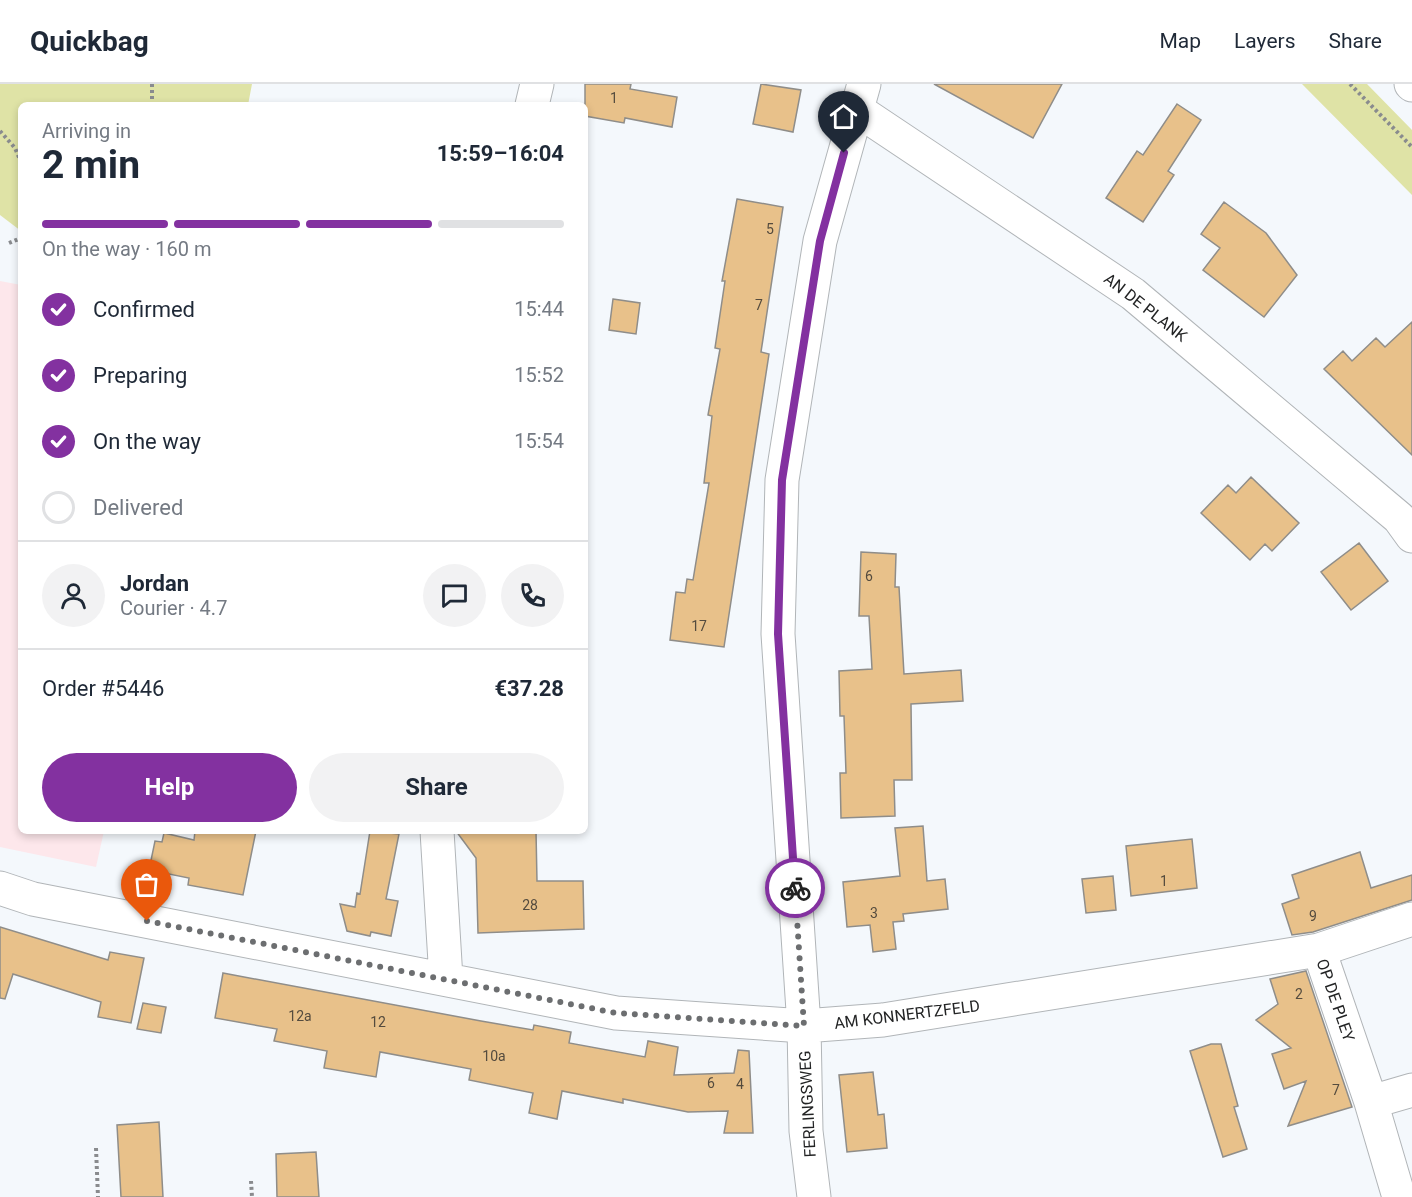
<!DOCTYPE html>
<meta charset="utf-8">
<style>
:root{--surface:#fff;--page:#f2f2f3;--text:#1f2937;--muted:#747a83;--line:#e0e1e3;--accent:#8331a0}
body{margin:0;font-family:Roboto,sans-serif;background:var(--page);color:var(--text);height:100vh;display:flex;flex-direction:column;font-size:22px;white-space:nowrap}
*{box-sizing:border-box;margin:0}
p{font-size:20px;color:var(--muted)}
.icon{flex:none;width:33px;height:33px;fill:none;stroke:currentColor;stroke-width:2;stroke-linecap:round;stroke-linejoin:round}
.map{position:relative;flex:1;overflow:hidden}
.panel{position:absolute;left:18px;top:18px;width:570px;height:732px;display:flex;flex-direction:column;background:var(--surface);border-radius:9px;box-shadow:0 3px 9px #0003}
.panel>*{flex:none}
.pin{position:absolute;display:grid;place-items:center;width:51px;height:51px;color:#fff;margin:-62px -26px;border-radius:50% 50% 50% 0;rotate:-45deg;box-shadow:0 0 6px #0007}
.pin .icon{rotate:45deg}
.courier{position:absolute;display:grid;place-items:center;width:60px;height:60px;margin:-30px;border:4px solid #8331a0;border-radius:50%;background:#fff;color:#222;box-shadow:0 2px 8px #0007}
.head em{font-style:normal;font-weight:700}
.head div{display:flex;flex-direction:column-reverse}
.head{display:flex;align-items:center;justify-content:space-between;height:102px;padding:0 24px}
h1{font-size:39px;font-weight:700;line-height:45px}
.bar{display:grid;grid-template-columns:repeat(4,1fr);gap:9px 6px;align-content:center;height:72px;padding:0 24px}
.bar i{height:8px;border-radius:4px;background:var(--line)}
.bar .current{background:var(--accent)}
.bar p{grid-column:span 4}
.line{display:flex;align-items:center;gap:15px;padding:0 24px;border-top:2px solid var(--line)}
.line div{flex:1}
.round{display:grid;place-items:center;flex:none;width:63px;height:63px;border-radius:32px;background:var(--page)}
ol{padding:0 24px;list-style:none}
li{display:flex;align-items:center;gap:18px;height:66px}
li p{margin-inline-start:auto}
li .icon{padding:6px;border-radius:50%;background:var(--accent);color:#fff;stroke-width:4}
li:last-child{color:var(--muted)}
li i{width:33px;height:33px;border:3px solid var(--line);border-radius:50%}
.button{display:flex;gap:12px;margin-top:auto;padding:12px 24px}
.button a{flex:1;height:69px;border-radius:36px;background:var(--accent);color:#fff;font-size:24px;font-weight:700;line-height:69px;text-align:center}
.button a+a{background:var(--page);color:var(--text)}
header{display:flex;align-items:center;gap:36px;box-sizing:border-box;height:84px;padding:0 30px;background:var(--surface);border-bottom:2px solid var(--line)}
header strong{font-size:28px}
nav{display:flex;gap:33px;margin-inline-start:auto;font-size:21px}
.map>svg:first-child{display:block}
.education{fill:#fde7eb}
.green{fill:#dfe3a6}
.building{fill:#e8c18a;stroke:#8f8d89;stroke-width:1.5}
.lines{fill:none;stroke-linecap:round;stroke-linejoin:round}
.minor-casing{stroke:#b1b5b8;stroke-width:35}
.tertiary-casing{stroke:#b1b5b8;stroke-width:35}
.path{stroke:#898b8e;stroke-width:4;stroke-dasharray:3 3;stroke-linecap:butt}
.minor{stroke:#fff;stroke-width:33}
.tertiary{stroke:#fff;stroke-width:33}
.done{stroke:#6c6e70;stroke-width:6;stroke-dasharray:0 10.8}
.route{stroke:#8331a0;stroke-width:8}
.labels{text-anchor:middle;stroke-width:5;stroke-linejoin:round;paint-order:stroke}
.number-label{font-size:14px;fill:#544b3e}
.street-label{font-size:16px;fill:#232425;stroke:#fff}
</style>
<header>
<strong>Quickbag</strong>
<nav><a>Map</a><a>Layers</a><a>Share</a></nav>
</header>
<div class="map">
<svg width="1412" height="1113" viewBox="0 0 1412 1113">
<rect width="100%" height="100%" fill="#f4f8fc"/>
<path class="education" d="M0 197 21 201V747H104L96 783 0 763Z"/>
<path class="green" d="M0 0H252L248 21H21V147L0 131Z
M1302 0H1367L1412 46V111Z"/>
<path class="building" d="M585 0H631L630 5 677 13 672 43 625 34 624 39 585 32Z
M761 0 801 6 793 48 753 40Z
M934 0H1062L1033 54Z
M1177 20 1201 36 1168 87 1174 91 1143 138 1106 114 1137 67 1143 71Z
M737 115 783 123 761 268 769 270 724 563 670 556 676 508 685 509 687 495 693 496 709 399H704L712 332 708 331 720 265 715 264 725 197H722Z
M1224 118 1266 149 1297 191 1264 233 1203 186 1220 164 1201 150Z
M613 215 640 219 636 250 609 246Z
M1412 238V371L1324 285 1343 267 1352 277 1376 254 1385 263Z
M1251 393 1299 439 1272 467 1265 460 1250 476 1201 429 1228 401 1236 409Z
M1359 459 1388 497 1351 526 1321 488Z
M861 468 896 470 895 503H899L904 590 961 586 963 617 911 620 912 696H894L895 732 841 734 840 689H846L844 632H840L839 587 872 585 869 532H859Z
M923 742 927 797 945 795 948 825 903 830 904 837 893 838 896 865 873 868 870 841 847 843 843 798 900 792 895 744Z
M195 747H256L243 811 188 801 189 794 149 786 155 757 162 758 164 749 194 756Z
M370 747 399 750 386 815 398 817 391 852 371 848 370 852 347 847 340 820 355 823 357 809 360 810Z
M456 747H536L537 797H583L584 845 478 849 476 774Z
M1192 755 1197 804 1131 812 1126 762Z
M1360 768 1371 804 1412 791V816L1313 848 1292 851 1282 820 1299 814 1292 791Z
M1113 792 1116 826 1086 829 1082 795Z
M0 843 108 876 110 868 144 874 131 939 98 933 101 918 13 890 5 915 0 914Z
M1306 887 1352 1023 1288 1042 1306 997 1284 1005 1272 970 1291 964 1256 936 1278 920 1270 895Z
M223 889 481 937 533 946 534 941 571 948 569 959 645 973 648 957 678 963 674 991 734 989 738 966 749 967 753 1049H724L728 1027 688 1028 623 1015V1019L562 1007 557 1035 529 1029 533 1009 469 996 471 985 380 968 376 993 324 984 327 967 274 957 277 945 215 934Z
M143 919 166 923 161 949 137 945Z
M1211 960H1221L1238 1022 1234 1023 1247 1065 1223 1073 1190 967Z
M873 988 878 1031 884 1030 887 1064 847 1068 839 991Z
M159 1038 163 1113H121L117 1041Z
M316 1068 319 1113H277L276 1070Z"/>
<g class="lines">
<g class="minor-casing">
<path id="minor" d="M532 21 537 0
M856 25 1133 210 1399 434 1412 452
M437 747 446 895
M0 804 33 815 616 929 804 942 883 936 1319 866
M1412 835 1319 866 1371 1018 1412 1006
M1371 1018 1399 1113
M814 1113 806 1047 804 942 778 550 782 396 820 157 864 0"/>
</g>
<g class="tertiary-casing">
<path id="tertiary" d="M1411 0 1412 1"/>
</g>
<path class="path" d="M152 0V21
M1350 0 1412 63
M0 47 15 64 21 78
M9 159 21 154
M96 1064 98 1113
M251 1097 252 1113"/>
<use href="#minor" class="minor"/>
<use href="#tertiary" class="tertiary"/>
</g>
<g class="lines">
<path class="done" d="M147 837 616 929 804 942 795 804"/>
<path class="route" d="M795 804 778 550 782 396 820 157 844 69"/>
</g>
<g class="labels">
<g class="number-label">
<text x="614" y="19">1</text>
<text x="770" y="150">5</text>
<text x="759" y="226">7</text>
<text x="869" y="497">6</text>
<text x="699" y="547">17</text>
<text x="1164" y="802">1</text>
<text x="530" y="826">28</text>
<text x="874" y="834">3</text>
<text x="1313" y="837">9</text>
<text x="1299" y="915">2</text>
<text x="300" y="937">12a</text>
<text x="378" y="943">12</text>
<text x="494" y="977">10a</text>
<text x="711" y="1004">6</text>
<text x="740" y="1005">4</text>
<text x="1336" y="1011">7</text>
</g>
<g class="street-label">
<text transform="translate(1146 223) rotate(38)" y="6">AN DE PLANK</text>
<text transform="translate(1336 916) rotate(71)" y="6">OP DE PLEY</text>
<text transform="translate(907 930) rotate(-7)" y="6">AM KONNERTZFELD</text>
<text transform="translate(807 1020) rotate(-93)" y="6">FERLINGSWEG</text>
</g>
</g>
</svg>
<div class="pin" style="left:147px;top:837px;background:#ea580c"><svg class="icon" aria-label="bag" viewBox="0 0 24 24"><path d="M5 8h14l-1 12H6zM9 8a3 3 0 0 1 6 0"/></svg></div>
<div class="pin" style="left:844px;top:69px;background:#1f2937"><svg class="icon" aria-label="home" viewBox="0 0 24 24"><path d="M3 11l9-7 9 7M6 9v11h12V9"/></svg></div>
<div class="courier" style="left:795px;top:804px"><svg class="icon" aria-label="bike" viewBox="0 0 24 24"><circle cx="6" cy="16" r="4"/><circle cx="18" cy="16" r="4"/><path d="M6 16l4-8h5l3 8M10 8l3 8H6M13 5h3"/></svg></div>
<section class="panel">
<div class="head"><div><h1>2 min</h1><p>Arriving in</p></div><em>15:59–16:04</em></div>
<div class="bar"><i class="current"></i><i class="current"></i><i class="current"></i><i></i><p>On the way · 160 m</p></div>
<ol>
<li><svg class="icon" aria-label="check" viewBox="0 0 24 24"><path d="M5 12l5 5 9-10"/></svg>Confirmed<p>15:44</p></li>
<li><svg class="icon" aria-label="check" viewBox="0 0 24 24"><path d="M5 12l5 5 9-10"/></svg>Preparing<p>15:52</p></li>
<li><svg class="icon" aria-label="check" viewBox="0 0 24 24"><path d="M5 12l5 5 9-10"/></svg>On the way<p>15:54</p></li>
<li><i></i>Delivered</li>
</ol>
<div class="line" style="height:108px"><a class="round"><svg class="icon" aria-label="person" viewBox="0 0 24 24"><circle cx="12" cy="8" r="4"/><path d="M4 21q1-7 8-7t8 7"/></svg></a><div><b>Jordan</b><p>Courier · 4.7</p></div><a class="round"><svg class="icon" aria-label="chat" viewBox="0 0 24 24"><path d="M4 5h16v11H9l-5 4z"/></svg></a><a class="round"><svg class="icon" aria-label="phone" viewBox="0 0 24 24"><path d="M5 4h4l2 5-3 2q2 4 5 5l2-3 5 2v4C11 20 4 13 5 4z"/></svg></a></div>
<div class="line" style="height:78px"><div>Order #5446</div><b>€37.28</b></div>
<div class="button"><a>Help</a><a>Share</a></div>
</section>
</div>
